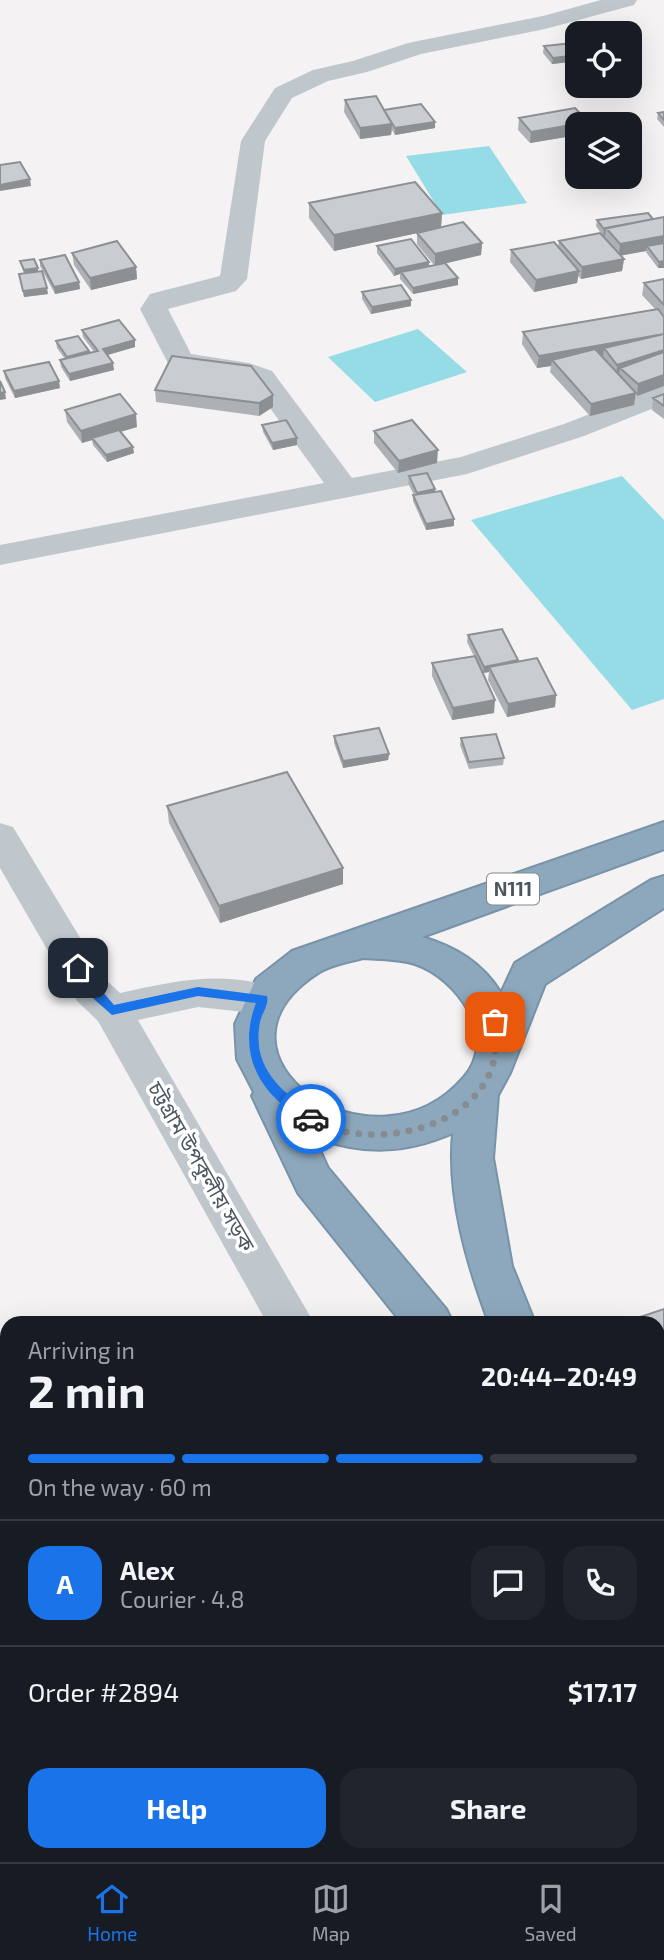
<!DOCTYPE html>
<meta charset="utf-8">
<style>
:root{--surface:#171b24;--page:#20242c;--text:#f1f3f6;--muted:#9ea1a6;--line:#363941;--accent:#1a73e8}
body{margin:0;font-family:"Exo 2","Noto Sans Bengali",sans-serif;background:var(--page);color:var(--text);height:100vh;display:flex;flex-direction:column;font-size:26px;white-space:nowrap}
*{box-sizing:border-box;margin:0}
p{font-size:23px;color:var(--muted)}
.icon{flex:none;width:38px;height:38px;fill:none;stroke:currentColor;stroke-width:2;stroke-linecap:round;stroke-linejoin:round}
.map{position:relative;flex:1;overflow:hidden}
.drawer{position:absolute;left:0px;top:1316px;width:665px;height:546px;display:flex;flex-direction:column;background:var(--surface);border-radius:21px 21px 0 0;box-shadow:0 7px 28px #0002}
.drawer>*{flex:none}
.buttons{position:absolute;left:565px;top:21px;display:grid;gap:14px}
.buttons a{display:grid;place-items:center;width:77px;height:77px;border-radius:14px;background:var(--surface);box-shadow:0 7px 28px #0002;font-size:35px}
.pin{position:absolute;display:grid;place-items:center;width:60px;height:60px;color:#fff;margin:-30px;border-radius:14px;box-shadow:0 4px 10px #0006}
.courier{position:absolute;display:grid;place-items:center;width:70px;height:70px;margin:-35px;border:5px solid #1a73e8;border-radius:50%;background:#fff;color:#222;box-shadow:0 2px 9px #0007}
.summary em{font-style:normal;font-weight:700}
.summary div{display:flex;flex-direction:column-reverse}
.summary{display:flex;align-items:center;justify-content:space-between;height:119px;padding:0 28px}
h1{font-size:46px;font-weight:700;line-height:52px}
.bar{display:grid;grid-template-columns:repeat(4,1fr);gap:10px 7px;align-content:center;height:84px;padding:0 28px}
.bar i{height:9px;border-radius:5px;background:var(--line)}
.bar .current{background:var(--accent)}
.bar p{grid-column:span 4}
.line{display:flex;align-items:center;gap:18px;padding:0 28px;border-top:2px solid var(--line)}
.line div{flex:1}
.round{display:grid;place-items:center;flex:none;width:74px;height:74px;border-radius:21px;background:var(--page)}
.primary-button{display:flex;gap:14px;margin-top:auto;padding:14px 28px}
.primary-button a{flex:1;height:80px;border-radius:21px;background:var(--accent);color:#fff;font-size:28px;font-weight:700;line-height:80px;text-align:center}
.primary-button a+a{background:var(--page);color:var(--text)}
.tab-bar{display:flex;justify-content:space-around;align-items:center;height:98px;border-top:2px solid var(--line);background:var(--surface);font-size:19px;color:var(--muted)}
.tab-bar a{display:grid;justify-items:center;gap:4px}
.tab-bar .current{color:var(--accent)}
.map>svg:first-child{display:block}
.water{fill:#95dce7}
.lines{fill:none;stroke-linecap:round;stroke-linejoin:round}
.highway-casing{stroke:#7893a9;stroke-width:4}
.street{fill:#bfc7cd;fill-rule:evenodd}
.highway{fill:#8da8bd;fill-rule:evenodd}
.wall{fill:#adb0b4}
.shaded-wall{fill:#8d9092}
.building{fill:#c9cdd1;stroke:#8d9092;stroke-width:2}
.route{fill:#1a73e8}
.done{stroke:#868d92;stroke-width:7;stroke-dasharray:0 12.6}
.labels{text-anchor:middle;stroke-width:7;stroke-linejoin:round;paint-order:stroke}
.shield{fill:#fff;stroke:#81898e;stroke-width:2}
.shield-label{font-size:19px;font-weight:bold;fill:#4b575e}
.street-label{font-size:21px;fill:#4b575e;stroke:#fff}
</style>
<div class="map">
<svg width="664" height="1862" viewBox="0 0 664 1862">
<rect width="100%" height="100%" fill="#f4f2f2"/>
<path class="water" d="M489 146 527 203 442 215 406 156Z
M418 329 467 372 375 402 328 357Z
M622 476 664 520V699L632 710 471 520Z"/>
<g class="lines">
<g class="highway-casing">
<path id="highway" d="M664 822V849L422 937C456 947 482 963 501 993L515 963 651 880 664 876V908L545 984 510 1073 498 1095 493 1158 512 1266 535 1323H489C467 1264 447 1197 453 1133 405 1154 363 1155 314 1137L328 1168 446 1309 453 1323H402L298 1193 252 1096 254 1092 237 1059 235 1024 256 979 292 951ZM363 958C380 959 399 959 415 964 457 978 499 1037 464 1077 374 1182 191 1055 318 973 330 965 349 962 363 958Z
M658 1601 664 1603V1660L658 1658Z"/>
</g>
<path class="street" d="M601 0H637L634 5 545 29 421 54 367 72 328 81 292 98 265 141 247 279 236 291 168 309 191 354 249 363 272 371 352 478 461 457 564 424 664 385V404L584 436 467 474 0 565V545L324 483 252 383 170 367 140 309 150 294 220 276 241 141 275 88 313 70 353 61 408 43 543 16Z
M0 823 13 827 105 979 120 993C175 981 221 970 277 988L283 999 277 1010 263 1014 198 1007 138 1020 314 1323H267L98 1021 77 1001 0 868Z
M569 1855H625L627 1862H572Z"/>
<use href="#highway" class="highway"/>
</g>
<path class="wall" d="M544 46 578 48V61L552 64 543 53Z
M345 100 435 122V128L395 135 392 130 391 135 360 139 344 112Z
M664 112V127L657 119 658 113Z
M519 118 588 122 587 124H578V135L530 143 518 130Z
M309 203 442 213 441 227 482 243 481 255 445 263 458 278V285L413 294 400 279V274L394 276 377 253V246L429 262V266L434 265 417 244V233L334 251 309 218Z
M664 217V268H658L646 252V251L621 255 624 259 622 271 581 279 578 276 577 283 534 292 510 262 511 250 558 247 559 241 602 235 596 226 597 220 653 219Z
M72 253 136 267 137 279 91 290 74 265Z
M40 260 79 282 80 289 55 294 40 266Z
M20 261 38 272 48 294 24 297 19 274H24Z
M664 279V386L637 396 635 395 634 405 590 416 550 372 551 366 537 368 522 344 523 332 655 309 642 295 644 283Z
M362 292 411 300V306L371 314 362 299Z
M82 330 135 347 107 355 114 370 70 381 61 367 60 360 65 359 57 348 56 341 89 353 94 352 83 337Z
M4 371 60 388 15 398 5 378Z
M155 390 273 395V407L259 416 156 402Z
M664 394V419L652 410 653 398Z
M65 410 137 427 120 432 134 453 107 462 93 445 92 440 82 443 67 422Z
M262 425 297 445 273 450 263 432Z
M374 431 437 463 398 473 374 443Z
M409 476 435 489V492L454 526 426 530 413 501V495H414L408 483Z
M468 635 518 660V662L556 695 555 707 507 717 488 680 489 672 483 673 494 713 452 720 432 676V663L474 656 467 642Z
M334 736 389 754 388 760 343 768 334 743Z
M461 738 504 758 503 765 469 769 460 745Z
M167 806 343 884 220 923 169 823Z
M664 1309V1383L661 1384 658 1378V1323H633L634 1319Z
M410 1855H437L426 1862H414Z"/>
<path class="shaded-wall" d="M578 55V61L552 64 553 58Z
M435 122V128L395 135V128Z
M588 122 587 124H578V135L530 143 531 132Z
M392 124 391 135 360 139V128Z
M30 179 31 186 0 191V185Z
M442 213 441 228 334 251V235Z
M604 229H606L605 236H603Z
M664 236V247L647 246 646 251 619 256 620 244Z
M482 243 481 255 435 266V254Z
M624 259 622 271 581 279 582 267Z
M664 261V268H658L659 262Z
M429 262V269L401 272 400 274 394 276 395 269Z
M136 267 137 279 91 290 90 278Z
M38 268V274L25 276 24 270Z
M579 271 577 283 534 292 536 280Z
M458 278V285L413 294V288Z
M79 282 80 289 55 294 54 287Z
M47 288 48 294 24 297 23 291Z
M411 300V306L371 314 372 307Z
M664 334 604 348 603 357 556 365 552 360 551 366 537 368 539 356Z
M135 340V347L104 356 103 349Z
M664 350V362L620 368 619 376 616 377 617 365Z
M89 351 90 357 68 363 67 357Z
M113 363 114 370 70 381 69 374Z
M664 375V386L637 396 638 384Z
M59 381 60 388 15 398 14 391Z
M5 392 6 399 0 400V393Z
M636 393 634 405 590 416 591 404Z
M273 395V407L259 416V403Z
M136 414 137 427 82 443 81 431Z
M297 438V445L273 450 272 443Z
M133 447 134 453 107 462 106 455Z
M438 450 437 463 398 473 399 461Z
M435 489V496L416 499 417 493Z
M454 519V526L426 530V524Z
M518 660 517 667H489V672L483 673 484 667Z
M556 695 555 707 507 717 508 704Z
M495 700 494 713 452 720 453 708Z
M389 754 388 760 343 768V761Z
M343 868V884L220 923 219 906Z
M664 1373V1383L661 1384Z
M426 1855H437L426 1862H418V1860Z"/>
<path class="building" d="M573 43 578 48V55L553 58 544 46Z
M376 96 392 124 360 128 345 100Z
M421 104 435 122 395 128 384 110Z
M575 108 588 122 531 132 519 118Z
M664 112V120L658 113Z
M20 162 30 179 0 185V165Z
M415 182 442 213 334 235 309 203Z
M648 213 653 219 604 229 597 220Z
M664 217V236L620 244 606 228Z
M463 222 482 243 435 254 417 233Z
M600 233 624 259 582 267 559 241Z
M411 239 429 262 395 269 377 246Z
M117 241 136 267 90 278 72 253Z
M554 242 579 271 536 280 511 250Z
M664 243V261L659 262 647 246Z
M65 255 79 282 54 287 40 260Z
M34 259 38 268 24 270 20 261Z
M445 263 458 278 413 288 401 272Z
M42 271 47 288 23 291 19 274Z
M664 279V305L644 283Z
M401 285 411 300 372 307 362 292Z
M658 309 664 317V334L539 356 523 332Z
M119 320 135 340 103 349 113 363 69 374 60 360 98 351 82 330Z
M664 334V350L617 365 604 348Z
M78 336 89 351 67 357 56 341Z
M595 349 636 393 591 404 552 360Z
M664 352V375L638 384 620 368Z
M172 356 251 366 273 395 259 403 155 390Z
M49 362 59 381 14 391 4 371Z
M0 381 5 392 0 393Z
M120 394 136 414 81 431 65 410Z
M664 394V406L653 398Z
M286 420 297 438 272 443 262 425Z
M412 420 438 450 399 461 374 431Z
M119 430 133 447 106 455 92 438Z
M427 473 435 489 417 493 409 476Z
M441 491 454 519 426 524 413 495Z
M502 629 518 660 484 667 468 635Z
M475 656 495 700 453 708 432 663Z
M537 658 556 695 508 704 489 667Z
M379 728 389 754 343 761 334 736Z
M496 734 504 758 469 762 461 738Z
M287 772 343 868 219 906 167 806Z
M664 1309V1373L658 1362V1323H636L634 1319Z
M415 1855H426L418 1860Z"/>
<path class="route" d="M78 963 114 1005 198 987 267 996C269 1005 262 1013 260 1022 251 1068 282 1092 315 1115V1123C306 1125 299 1117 292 1112 254 1086 239 1047 256 1003L198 996 112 1015 87 993 73 968Z"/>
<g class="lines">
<path class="done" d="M311 1119C321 1123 331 1129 341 1131 393 1143 470 1125 491 1070 497 1054 496 1038 495 1022"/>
</g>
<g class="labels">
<rect class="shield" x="487" y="873.5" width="52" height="31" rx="5"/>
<g class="shield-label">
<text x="513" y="896">N111</text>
</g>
<g class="street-label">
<text transform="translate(201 1167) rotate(60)" y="7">চট্টগ্রাম উপকূলীয় সড়ক</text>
</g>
</g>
</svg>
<div class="buttons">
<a><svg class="icon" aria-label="locate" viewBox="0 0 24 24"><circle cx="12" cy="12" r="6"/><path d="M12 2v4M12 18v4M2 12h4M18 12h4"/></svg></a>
<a><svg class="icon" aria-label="layers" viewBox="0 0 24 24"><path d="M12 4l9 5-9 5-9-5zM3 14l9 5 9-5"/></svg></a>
</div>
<div class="pin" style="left:495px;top:1022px;background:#ea580c"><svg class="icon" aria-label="bag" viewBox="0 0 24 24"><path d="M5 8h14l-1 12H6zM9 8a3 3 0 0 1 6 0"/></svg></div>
<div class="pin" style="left:78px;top:968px;background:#1f2937"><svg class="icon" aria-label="home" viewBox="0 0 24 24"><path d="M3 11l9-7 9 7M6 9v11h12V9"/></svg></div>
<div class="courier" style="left:311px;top:1119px"><svg class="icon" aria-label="car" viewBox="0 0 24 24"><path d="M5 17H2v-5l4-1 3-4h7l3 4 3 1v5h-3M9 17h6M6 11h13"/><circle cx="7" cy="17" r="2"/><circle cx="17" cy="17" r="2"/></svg></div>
<section class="drawer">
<div class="summary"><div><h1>2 min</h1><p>Arriving in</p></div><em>20:44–20:49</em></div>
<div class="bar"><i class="current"></i><i class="current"></i><i class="current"></i><i></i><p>On the way · 60 m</p></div>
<div class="line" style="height:126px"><b class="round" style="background:var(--accent);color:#fff">A</b><div><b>Alex</b><p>Courier · 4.8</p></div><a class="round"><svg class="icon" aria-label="chat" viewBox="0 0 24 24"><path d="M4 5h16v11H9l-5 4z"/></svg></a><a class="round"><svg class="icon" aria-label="phone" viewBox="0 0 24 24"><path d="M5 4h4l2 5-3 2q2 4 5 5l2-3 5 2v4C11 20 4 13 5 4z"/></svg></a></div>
<div class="line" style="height:91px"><div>Order #2894</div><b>$17.17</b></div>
<div class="primary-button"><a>Help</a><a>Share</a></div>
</section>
</div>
<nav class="tab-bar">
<a class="current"><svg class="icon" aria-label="home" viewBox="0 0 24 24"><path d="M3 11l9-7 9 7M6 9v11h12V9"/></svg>Home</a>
<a><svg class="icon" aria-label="map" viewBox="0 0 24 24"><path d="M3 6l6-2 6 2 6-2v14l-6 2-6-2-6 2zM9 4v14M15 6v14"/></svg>Map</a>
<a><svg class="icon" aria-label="saved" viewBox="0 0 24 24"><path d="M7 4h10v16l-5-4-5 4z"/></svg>Saved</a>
</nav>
